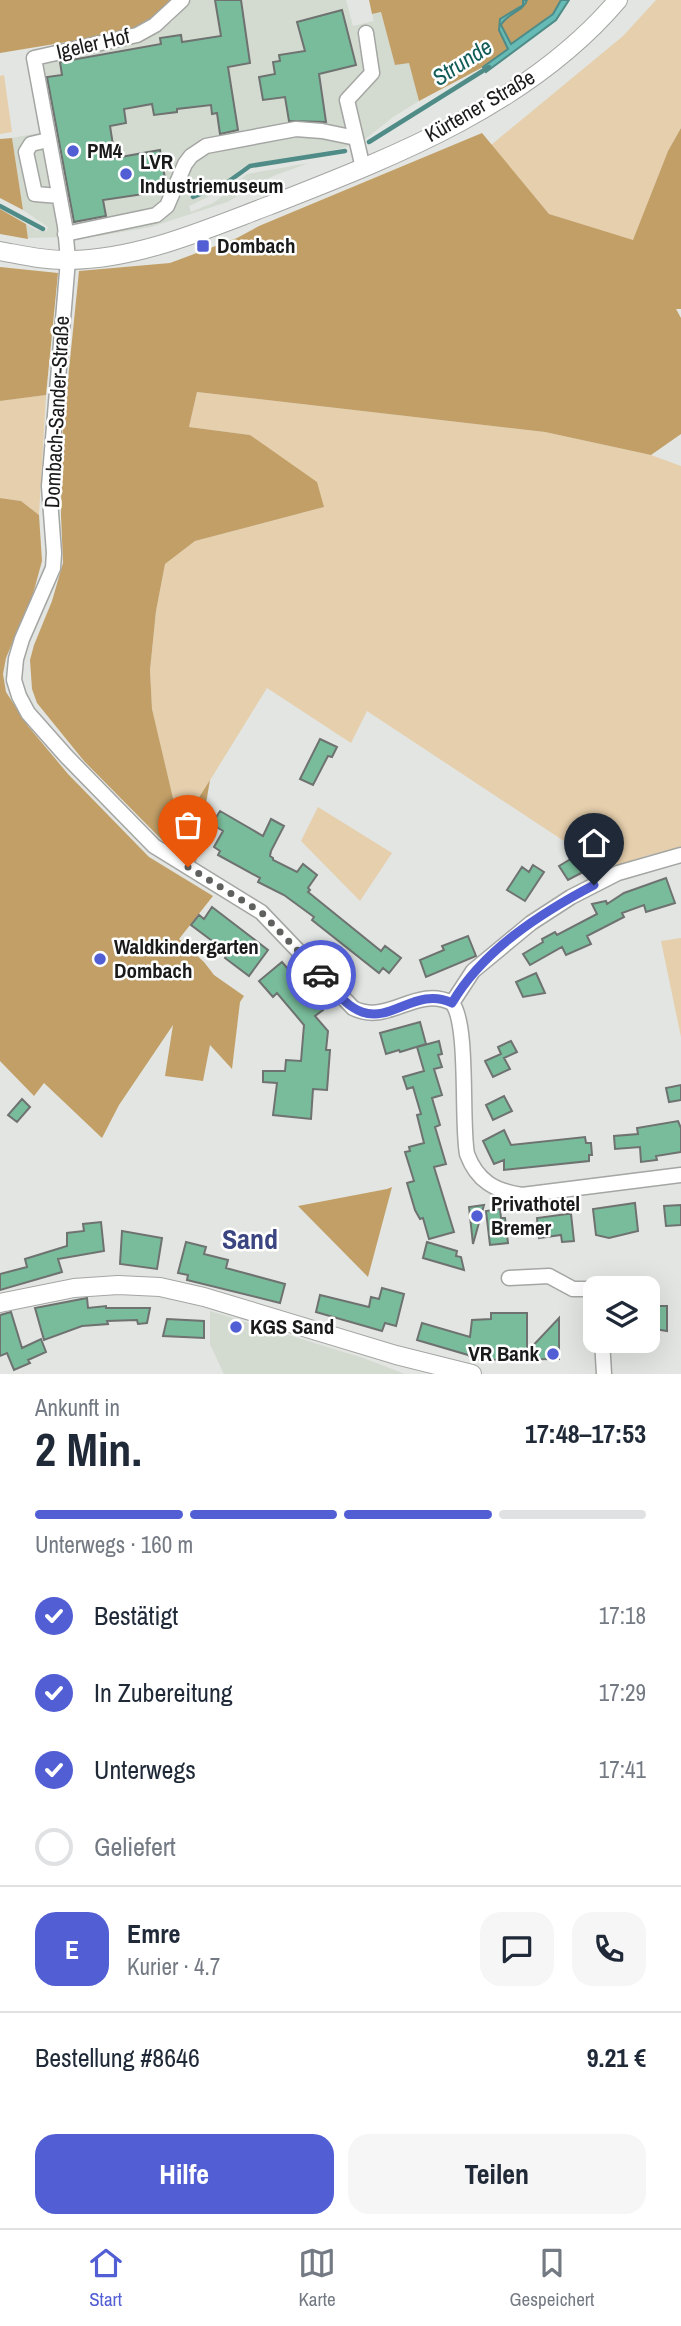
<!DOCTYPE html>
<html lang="de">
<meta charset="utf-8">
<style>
:root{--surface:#fff;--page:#f6f6f7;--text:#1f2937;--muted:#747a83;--line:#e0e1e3;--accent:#525ed4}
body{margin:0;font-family:"Archivo Narrow",sans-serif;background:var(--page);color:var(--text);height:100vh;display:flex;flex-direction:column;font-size:26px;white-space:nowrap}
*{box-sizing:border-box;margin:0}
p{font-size:23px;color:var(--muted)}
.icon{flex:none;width:38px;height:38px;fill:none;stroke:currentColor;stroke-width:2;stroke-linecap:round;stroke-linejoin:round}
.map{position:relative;height:1374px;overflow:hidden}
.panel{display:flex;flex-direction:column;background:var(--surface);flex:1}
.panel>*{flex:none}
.tools{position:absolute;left:583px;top:1276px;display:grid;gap:14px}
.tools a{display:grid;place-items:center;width:77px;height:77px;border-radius:14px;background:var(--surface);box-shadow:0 7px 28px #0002;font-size:35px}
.pin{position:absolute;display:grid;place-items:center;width:60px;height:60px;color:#fff;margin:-72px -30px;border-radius:50% 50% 50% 0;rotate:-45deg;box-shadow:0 0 7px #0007}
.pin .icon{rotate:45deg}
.courier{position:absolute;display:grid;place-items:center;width:70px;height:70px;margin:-35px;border:5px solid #525ed4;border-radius:50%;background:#fff;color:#222;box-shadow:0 2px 9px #0007}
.summary em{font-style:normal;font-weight:800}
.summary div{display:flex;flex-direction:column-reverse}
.summary{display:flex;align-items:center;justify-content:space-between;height:119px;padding:0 35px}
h1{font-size:46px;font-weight:800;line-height:52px}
.bar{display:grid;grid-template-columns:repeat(4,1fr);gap:10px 7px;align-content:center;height:84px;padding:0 35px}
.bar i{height:9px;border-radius:5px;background:var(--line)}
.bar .current{background:var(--accent)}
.bar p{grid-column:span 4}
.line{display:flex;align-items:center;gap:18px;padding:0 35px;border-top:2px solid var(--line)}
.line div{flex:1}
.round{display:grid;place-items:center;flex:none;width:74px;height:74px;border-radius:21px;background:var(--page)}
ol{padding:0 35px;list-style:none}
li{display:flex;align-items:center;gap:21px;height:77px}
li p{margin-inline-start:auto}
li .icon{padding:7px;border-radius:50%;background:var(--accent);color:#fff;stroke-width:4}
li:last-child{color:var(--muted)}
li i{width:38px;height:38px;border:4px solid var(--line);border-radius:50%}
.button{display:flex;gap:14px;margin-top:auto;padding:14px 35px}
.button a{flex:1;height:80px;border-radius:21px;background:var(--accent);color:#fff;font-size:28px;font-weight:800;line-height:80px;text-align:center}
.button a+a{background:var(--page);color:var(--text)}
.tabs{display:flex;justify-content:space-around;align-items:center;height:98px;border-top:2px solid var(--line);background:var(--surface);font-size:19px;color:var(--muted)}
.tabs a{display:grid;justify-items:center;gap:4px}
.tabs .current{color:var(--accent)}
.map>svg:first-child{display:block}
.built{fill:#d3dacf}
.green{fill:#e6cfad}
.forest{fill:#c29f67}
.water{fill:#66bbb6;stroke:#4f8b87;stroke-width:2}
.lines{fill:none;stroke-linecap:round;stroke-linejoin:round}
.stream{stroke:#4f8b87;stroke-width:4.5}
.building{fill:#79bc9b;stroke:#6e7270;stroke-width:2}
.minor-casing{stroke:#a4a6a3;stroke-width:17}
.major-casing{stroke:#a4a6a3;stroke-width:20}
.minor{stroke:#fff;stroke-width:14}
.major{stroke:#fff;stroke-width:18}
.done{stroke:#5f615f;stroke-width:7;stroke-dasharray:0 12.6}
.route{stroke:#525ed4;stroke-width:9}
.poi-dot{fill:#525ed4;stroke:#fff;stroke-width:2.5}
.labels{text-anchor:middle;stroke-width:5;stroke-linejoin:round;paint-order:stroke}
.street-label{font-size:21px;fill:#191a19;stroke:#fff}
.poi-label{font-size:21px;font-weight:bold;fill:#191a19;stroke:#fff;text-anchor:start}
.water-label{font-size:23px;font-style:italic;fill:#125c58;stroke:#fff}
.district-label{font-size:28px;font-weight:bold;fill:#3b4581;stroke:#fff}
</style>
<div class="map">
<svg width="681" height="1374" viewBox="0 0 681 1374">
<rect width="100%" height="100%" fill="#e2e5e1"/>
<path class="built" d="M191 0H346L353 26 374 21 372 14 381 12 395 65 409 62 419 101 393 117 363 141 343 148 242 168 212 195 189 206 191 212 213 203 223 196 247 174 309 163 273 176 227 202 151 227 99 236 28 238 26 224 36 230 47 231 48 227 23 210 12 138 39 133 27 56 141 36 147 31 172 22Z
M210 1311 363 1358 405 1374H224L210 1344Z"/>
<path class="green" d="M656 0H681V128L668 151 633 241 549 214 491 145 623 36Z
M4 75 12 132 0 134V76Z
M197 392 545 432 651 455 681 466V849L649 855 603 871 573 847 367 711 351 743 267 688 180 829 152 710 150 670 156 611 165 564 195 541 324 507 250 435 189 427Z
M46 395 39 515 21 501 0 498V401Z
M318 807 392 853 360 901 301 841Z
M681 938V1037L661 941Z"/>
<path class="forest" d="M0 0H173L139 30 0 53Z
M369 0H523V4L500 19 499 30 509 49 483 67 419 101 409 63 395 65 381 12 372 14Z
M527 0H561L553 13 511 44 501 25C506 14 524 11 527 0Z
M681 128V309H676L681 318V434L651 455 545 432 197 392 189 427 250 435 317 482 324 507 195 541 165 564 156 611 150 670 152 709 180 828 210 780 196 862 162 840 84 761 37 703 32 689 30 660 34 645 52 601 63 563 61 515 62 439 79 271 170 263 237 238 259 226 482 133 549 214 633 240 668 151Z
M12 138 23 210 0 198V139Z
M0 209 26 224 28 239 0 234Z
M0 267 58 273 46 395 0 401Z
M0 498 21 501 39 515 42 561 33 594 6 658 3 674 6 692 28 726 68 774 149 857 213 896 179 939 204 962 214 975 244 996 240 1002 232 1069 210 1045 203 1081 165 1076 173 1025 119 1105 102 1138 44 1083 34 1096 0 1061Z
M392 1187 368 1277 298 1206 387 1189Z"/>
<path class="water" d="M523 0H527C524 11 506 14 501 25L511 44 553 14 561 0H569L556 20 486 72 483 67 508 49 499 30 500 19 523 5Z"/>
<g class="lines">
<path class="stream" d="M369 142 489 67
M193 197 225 184 250 166 345 151
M0 206 43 229"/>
</g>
<path class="building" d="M215 0H241L250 63 228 67 238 130 220 134 217 113 212 114 211 105 177 109V112L154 115 152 104 124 109 126 123 110 126 115 158 160 150 166 184 163 191 103 200 106 216 74 222 47 77 62 75 60 62 161 44 160 38 181 35 182 42 221 36Z
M342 10 356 65 319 74 326 122 289 121 285 97 263 100 259 77 275 74 273 62 280 61 279 55 305 51 297 22Z
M320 739 337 747 332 757 328 756 313 785 300 779Z
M220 811 263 836 271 819 284 826 271 851 270 856 273 858V860L297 872 303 864 317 875 308 888 310 890 308 892 381 951 385 946 401 958 389 973 383 968 379 973 312 920 314 917 284 895 258 882 260 878 218 855 220 851 214 847 223 831 212 824Z
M574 857 583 872 568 880 559 866Z
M533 865 544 872 525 901 507 890 522 867 529 872Z
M666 878 675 903 646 912 644 905 622 913 624 917 587 936 591 944 566 955 562 947 530 965 523 954 543 942 542 939 555 932 557 935 597 914 592 904 606 901 607 904 624 893Z
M212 907 268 950 249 976 225 958 226 956 220 952 223 949 191 925 199 915 204 919Z
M468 936 476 956 426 977 420 960 444 950 442 946Z
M282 962 323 1010 315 1016 328 1031 326 1050H330L327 1090 313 1089 311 1119 273 1115 277 1083 263 1082V1071H285L286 1060 301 1061 304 1025 277 993 273 997 259 981Z
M536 973 545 993 523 997 516 982Z
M420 1022 426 1044 400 1052 399 1050 386 1054 380 1033Z
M439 1041 442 1054 438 1055 442 1067 434 1069 442 1095 432 1098 440 1125 435 1127 446 1164 434 1167 454 1232 429 1239 423 1218 420 1219 415 1210 407 1183 414 1181 405 1152 410 1151 409 1147 424 1143 417 1115 421 1114 413 1087 407 1089 403 1077 424 1071 417 1047Z
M511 1041 517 1052 504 1058 510 1069 493 1077 485 1061 501 1054 498 1047Z
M681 1085V1100L669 1102 666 1088Z
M504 1096 512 1111 493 1120 486 1105Z
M22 1099 30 1107 17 1122 8 1115Z
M678 1121 681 1128V1152L656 1156 657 1160 641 1162 640 1147 615 1149 614 1136 638 1134 637 1128Z
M504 1130 511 1145 585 1137 586 1143H591L592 1155H589V1161L504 1170V1160L494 1164 483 1141Z
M635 1203 638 1231 609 1238 596 1235 593 1209Z
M484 1205 473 1244 469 1207Z
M681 1205V1225L666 1226 664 1206Z
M500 1209 501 1218H505L508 1243 490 1245 486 1211Z
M567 1214H571L574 1241 562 1242 561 1235 539 1238 537 1218Z
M101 1222 104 1251 58 1259 62 1272 0 1290V1274L27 1267 25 1259 67 1246V1233L84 1231 83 1224Z
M122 1231 162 1238 157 1269 120 1264Z
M186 1242 206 1247 204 1254 228 1260 226 1268 285 1284 280 1303 187 1280 188 1275 178 1273Z
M427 1242 457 1251 456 1256 461 1257 464 1270 423 1258Z
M382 1288 404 1294 396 1326 385 1323 382 1331 316 1312 320 1295 369 1307 371 1297 379 1299Z
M87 1298 88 1308 106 1306V1308H150L147 1323 138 1324 137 1320 107 1321 108 1324 82 1326 44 1340 35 1308Z
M652 1306H667V1331L648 1328V1312H652Z
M11 1312 22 1348 41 1339 46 1352 28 1360 30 1363 14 1370 7 1353 0 1356V1315Z
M491 1313H527V1352L559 1318V1359L473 1360 468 1355 417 1340 422 1323 470 1337 472 1320 491 1319Z
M167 1319 204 1321V1338L163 1336Z"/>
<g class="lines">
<g class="minor-casing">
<path id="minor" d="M182 0 155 25 137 35 34 58 65 226 68 260 49 486 54 553 53 568 22 639 16 659 14 680 19 696 28 713 67 757 154 846 261 912 353 1008C389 1026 415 985 452 1003 469 1023 461 1122 467 1154 477 1181 495 1191 522 1195L681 1175
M48 140 31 144 26 152 35 194 59 196
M363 168 347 100 372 73 366 33
M65 234 156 215 167 206 185 164 191 156 206 146 296 129 322 131 356 138
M452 1003 473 971 531 923 571 897 618 873 681 855
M509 1278 549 1276 573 1289H595
M602 1340 604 1374"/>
</g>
<g class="major-casing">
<path id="major" d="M0 251C22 255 46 261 69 260 139 259 204 230 268 206 393 157 529 105 618 0
M0 1303 74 1288 118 1285 160 1287 204 1297 396 1355 472 1374"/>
</g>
<use href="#minor" class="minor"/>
<use href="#major" class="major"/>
</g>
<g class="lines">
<path class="done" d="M188 867 261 912 321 975"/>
<path class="route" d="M321 975C333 988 345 1006 362 1012 392 1023 417 986 452 1003 483 950 541 913 594 885"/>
</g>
<g class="poi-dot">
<circle cx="73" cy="151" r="7"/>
<circle cx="126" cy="174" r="7"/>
<rect x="196" y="239" width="14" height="14" rx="3.5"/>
<circle cx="100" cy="959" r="7"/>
<circle cx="477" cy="1216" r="7"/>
<circle cx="236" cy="1327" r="7"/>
<circle cx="553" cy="1354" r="7"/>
</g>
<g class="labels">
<g class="street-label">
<text transform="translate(93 44) rotate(-13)" y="7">Igeler Hof</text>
<text transform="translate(480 106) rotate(-30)" y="7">Kürtener Straße</text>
<text transform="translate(57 412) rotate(-87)" y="7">Dombach-Sander-Straße</text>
</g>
<g class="poi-label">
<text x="87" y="158">PM4</text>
<text x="140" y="169">LVR<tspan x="140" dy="24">Industriemuseum</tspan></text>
<text x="217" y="253">Dombach</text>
<text x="114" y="954">Waldkindergarten<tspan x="114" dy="24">Dombach</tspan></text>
<text x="491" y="1211">Privathotel<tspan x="491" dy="24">Bremer</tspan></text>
<text x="250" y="1334">KGS Sand</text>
<text x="539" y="1361" text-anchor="end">VR Bank</text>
</g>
<g class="water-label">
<text transform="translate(462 62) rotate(-33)" y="8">Strunde</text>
</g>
<g class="district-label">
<text x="250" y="1249">Sand</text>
</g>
</g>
</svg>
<div class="tools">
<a><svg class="icon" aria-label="layers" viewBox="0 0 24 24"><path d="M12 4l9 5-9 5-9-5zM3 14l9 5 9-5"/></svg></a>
</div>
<div class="pin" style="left:188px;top:867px;background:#ea580c"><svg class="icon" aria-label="bag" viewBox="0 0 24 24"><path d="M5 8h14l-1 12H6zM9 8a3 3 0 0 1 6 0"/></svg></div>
<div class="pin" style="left:594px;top:885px;background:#1f2937"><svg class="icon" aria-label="home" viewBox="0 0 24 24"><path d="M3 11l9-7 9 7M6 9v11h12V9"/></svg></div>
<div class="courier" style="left:321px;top:975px"><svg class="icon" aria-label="car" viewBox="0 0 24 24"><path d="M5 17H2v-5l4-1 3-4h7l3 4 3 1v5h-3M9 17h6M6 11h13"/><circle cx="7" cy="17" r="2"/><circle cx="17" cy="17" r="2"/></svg></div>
</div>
<section class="panel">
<div class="summary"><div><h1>2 Min.</h1><p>Ankunft in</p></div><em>17:48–17:53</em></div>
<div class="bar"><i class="current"></i><i class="current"></i><i class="current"></i><i></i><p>Unterwegs · 160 m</p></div>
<ol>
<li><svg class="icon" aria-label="check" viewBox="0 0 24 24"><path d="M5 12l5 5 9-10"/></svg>Bestätigt<p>17:18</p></li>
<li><svg class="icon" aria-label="check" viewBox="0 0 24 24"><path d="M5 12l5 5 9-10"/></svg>In Zubereitung<p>17:29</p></li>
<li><svg class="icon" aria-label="check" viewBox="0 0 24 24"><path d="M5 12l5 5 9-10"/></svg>Unterwegs<p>17:41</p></li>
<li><i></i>Geliefert</li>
</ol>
<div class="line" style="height:126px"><b class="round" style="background:var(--accent);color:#fff">E</b><div><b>Emre</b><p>Kurier · 4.7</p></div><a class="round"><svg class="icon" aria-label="chat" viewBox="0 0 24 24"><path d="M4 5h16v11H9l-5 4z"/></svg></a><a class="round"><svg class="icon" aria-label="phone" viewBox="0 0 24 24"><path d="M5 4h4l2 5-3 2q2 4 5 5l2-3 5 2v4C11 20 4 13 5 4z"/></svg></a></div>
<div class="line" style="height:91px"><div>Bestellung #8646</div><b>9.21 €</b></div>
<div class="button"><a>Hilfe</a><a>Teilen</a></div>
</section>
<nav class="tabs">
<a class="current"><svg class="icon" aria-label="home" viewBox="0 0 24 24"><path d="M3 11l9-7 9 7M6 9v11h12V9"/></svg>Start</a>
<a><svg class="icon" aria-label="map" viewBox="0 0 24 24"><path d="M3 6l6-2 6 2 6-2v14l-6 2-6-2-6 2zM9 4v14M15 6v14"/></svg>Karte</a>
<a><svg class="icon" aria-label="saved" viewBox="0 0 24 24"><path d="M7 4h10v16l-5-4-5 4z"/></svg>Gespeichert</a>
</nav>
